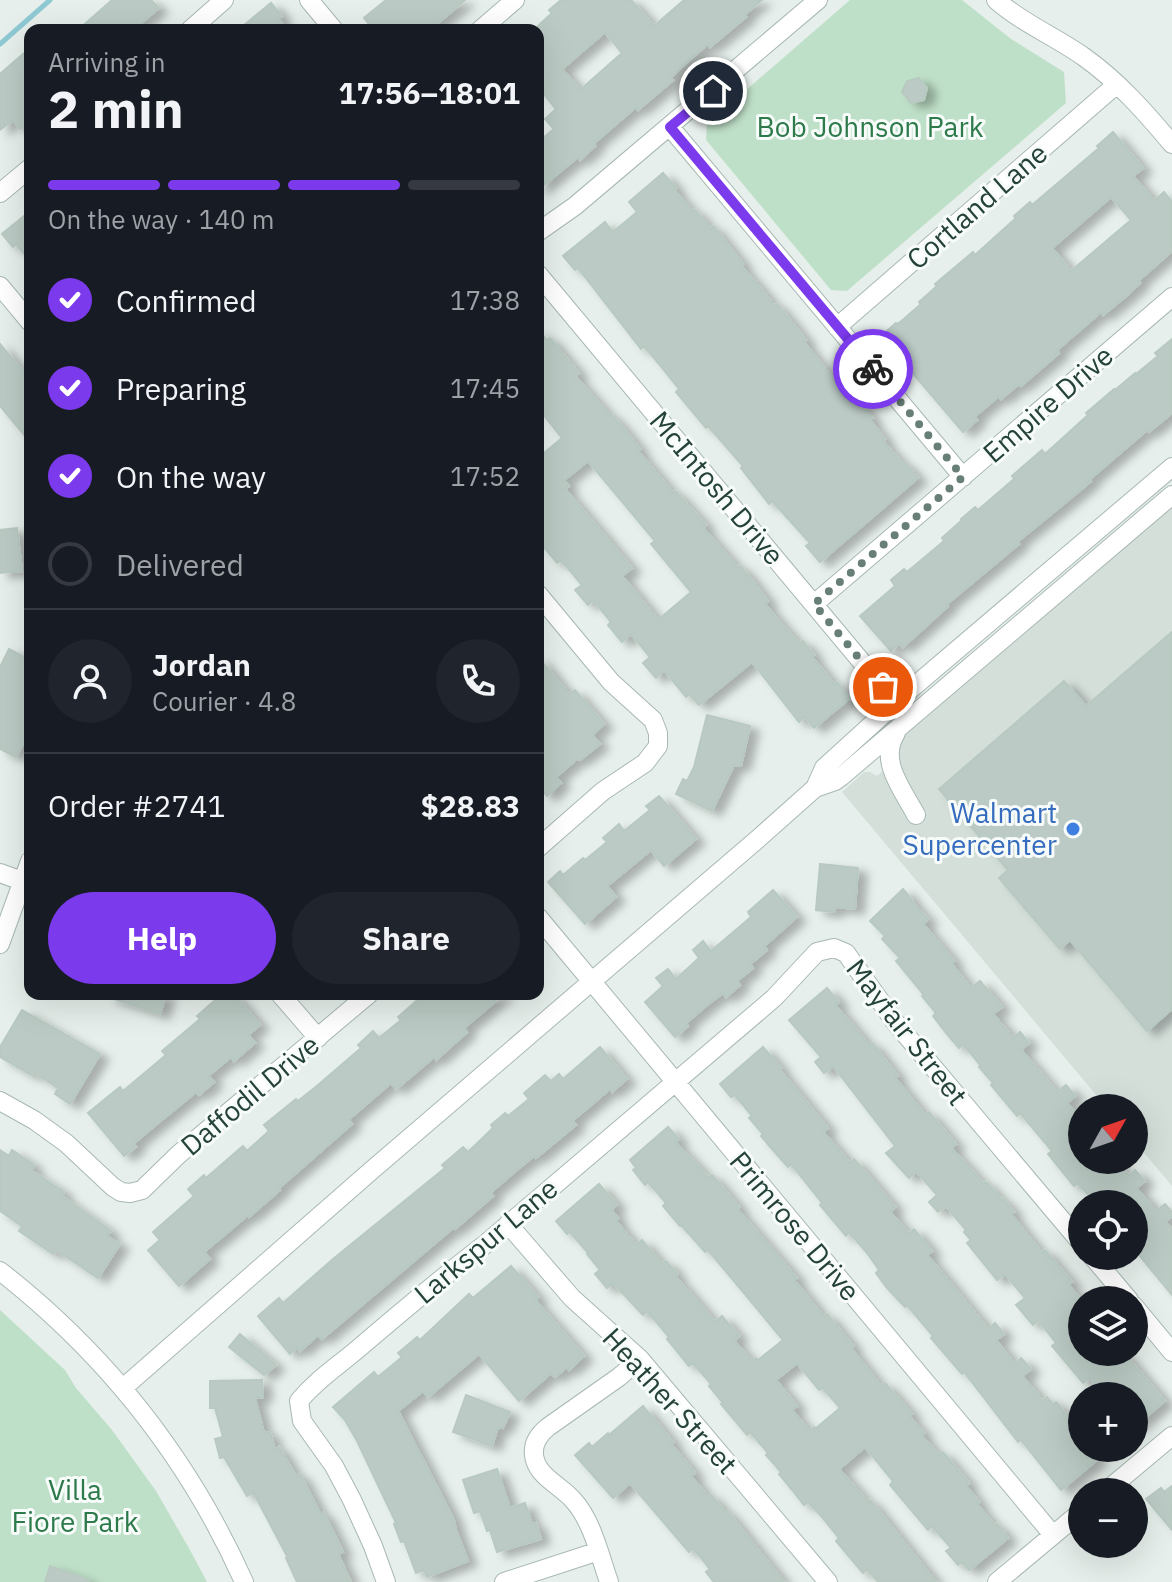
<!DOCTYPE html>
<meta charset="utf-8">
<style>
:root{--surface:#171b24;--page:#20242c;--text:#f1f3f6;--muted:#9ea1a6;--line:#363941;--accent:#7c3aed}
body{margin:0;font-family:"IBM Plex Sans",sans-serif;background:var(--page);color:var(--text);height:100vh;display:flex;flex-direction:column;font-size:30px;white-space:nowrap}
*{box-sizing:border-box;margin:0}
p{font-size:26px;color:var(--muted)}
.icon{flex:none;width:44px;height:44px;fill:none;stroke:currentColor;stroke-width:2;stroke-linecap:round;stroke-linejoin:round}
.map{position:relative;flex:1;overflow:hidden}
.side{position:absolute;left:24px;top:24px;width:520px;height:976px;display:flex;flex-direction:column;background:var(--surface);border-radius:16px;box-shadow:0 8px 32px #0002}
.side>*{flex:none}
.needle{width:52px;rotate:50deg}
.tools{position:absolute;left:1068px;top:1094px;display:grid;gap:16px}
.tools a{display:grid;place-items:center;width:80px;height:80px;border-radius:50%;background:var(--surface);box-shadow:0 8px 32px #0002;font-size:40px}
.pin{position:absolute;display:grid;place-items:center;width:68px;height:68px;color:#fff;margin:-34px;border:4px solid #fff;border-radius:50%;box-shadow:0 2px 8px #0007}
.courier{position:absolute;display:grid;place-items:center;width:80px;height:80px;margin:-40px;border:6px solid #7c3aed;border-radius:50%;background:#fff;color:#222;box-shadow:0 2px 10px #0007}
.headline em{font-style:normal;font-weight:700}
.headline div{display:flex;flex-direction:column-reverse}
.headline{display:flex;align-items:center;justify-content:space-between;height:136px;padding:0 24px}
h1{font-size:52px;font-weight:700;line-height:60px}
.bar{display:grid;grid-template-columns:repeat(4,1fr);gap:12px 8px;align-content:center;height:96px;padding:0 24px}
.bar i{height:10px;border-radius:6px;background:var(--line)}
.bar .active{background:var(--accent)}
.bar p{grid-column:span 4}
.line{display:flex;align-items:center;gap:20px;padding:0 24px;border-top:2px solid var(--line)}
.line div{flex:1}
.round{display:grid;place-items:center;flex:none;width:84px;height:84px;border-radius:42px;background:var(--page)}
ol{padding:0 24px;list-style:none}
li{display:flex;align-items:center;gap:24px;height:88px}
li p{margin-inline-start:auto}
li .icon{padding:8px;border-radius:50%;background:var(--accent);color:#fff;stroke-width:4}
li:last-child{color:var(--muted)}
li i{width:44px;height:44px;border:4px solid var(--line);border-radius:50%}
.button{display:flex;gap:16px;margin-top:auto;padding:16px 24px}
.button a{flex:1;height:92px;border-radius:48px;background:var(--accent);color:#fff;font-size:32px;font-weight:700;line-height:92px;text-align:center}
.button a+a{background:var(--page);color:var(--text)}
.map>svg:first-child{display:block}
.built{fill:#d4dfda}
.green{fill:#bfe0c8}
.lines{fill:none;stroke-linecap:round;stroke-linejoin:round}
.stream{stroke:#8ec9d4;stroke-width:5}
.building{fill:#bbcac4;stroke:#b8c9c2;stroke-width:2;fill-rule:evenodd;filter:url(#shadow)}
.minor-casing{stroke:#a8b8b2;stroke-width:20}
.minor{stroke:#fff;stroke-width:18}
.done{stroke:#687f78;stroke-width:8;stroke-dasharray:0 14.4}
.route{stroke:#7c3aed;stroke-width:10}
.shop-dot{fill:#3f7fe0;stroke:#f7fbf9;stroke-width:3}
.labels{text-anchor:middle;stroke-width:6;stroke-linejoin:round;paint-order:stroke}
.park-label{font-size:28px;fill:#2d7a4b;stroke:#f7fbf9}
.street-label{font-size:28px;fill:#24423a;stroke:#f7fbf9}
.shop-label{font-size:28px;fill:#366cbe;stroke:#f7fbf9;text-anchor:end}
</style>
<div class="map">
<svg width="1172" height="1582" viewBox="0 0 1172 1582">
<defs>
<filter id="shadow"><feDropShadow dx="9" dy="5" stdDeviation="4" flood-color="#0004"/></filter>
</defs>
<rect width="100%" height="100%" fill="#e6efeb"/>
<path class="built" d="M1172 508V1186L1134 1141V1108H1107L842 792 864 772H870L877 776 894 761 897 742Z"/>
<path class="green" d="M850 0H962L1011 39 1064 72 1066 103 847 291 831 290 706 140 707 124Z
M0 1310 65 1370 76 1388 112 1430 156 1491 190 1550 207 1582H0Z"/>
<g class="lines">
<path class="stream" d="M0 44 50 0"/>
</g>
<path class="building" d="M112 0H151L159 8 133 30H78Z
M386 0H465L430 30H374L364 18Z
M561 0H631L654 26 684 0H762L744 15 746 17 710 47 708 44 686 63 670 78 673 80 638 110 636 107 593 144 595 146 580 160 578 157 538 190V142L554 129 545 119 556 109 538 87V26L552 13 549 10ZM605 32 622 53 580 90 562 69Z
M271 3 282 16 278 19 288 30H238Z
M30 48V121L20 129 13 120 0 130V74Z
M919 78 927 88 924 100 911 103 902 92 907 81Z
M1113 132 1143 168 1133 176 1154 201 1164 192 1172 202V251L1138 281 1140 283 1125 297 1103 315 1101 312 1057 350 1059 353 1021 386 1019 384 1001 399 999 396 974 417 977 420 963 432 881 336 896 323 898 324 921 304 919 302 937 286 935 284 973 252 975 255 1016 218 1014 216 1030 202 1032 205 1099 148 1097 146ZM1111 197 1131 220 1071 271 1052 248Z
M663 173 676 188 674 190 693 212 695 210 711 229 713 226 743 264 741 266 755 282 775 306 777 304 790 320 806 340 804 342 819 361 839 385 842 383 873 418 870 420 885 439 883 441 903 464 905 463 918 478 820 562 806 546 810 543 772 501 769 504 741 468 743 466 708 426 706 428 676 392 679 389 663 369 644 346 641 349 578 268 575 270 563 256 605 222 613 232 637 212 629 202Z
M30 211V261L16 244 13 247 2 234Z
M538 330 547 340 550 338 563 354 579 373 575 376 610 416 612 415 625 430 640 449 638 451 673 493 675 491 706 525 703 528 738 568 740 566 752 580 768 601 765 604 783 626 800 644 803 641 814 655 812 657 834 684 837 682 850 698 814 728 805 717 799 722 752 662 699 705 689 694 686 697 664 670 656 678 643 663 650 657 631 634 622 642 608 625 611 622 593 600 588 605 575 590 582 585 561 560 557 563 538 540V458L562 438 538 408ZM588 461 655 541 651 544 691 592 658 620 622 576 632 568 565 489 569 486 564 480Z
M1172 339V413L1149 432 1147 430 1090 479 1091 481 1077 493 1017 542 1019 544 947 604 948 606 903 647 899 643 891 651 860 616 895 586 891 580 904 569 907 572 944 541 942 538 962 520 961 519 975 507 978 510 1014 479 1012 476 1042 450 1045 454 1088 415 1086 413 1114 389 1115 390 1135 373 1136 374 1158 356 1155 353Z
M0 344 30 380V442L0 406Z
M17 528 22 571 0 573V530Z
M1172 632V1009L1147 1031 1070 940 1060 949 999 878 1008 870 939 789 1064 681 1086 706Z
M9 649 30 660V747L23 744 16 757 0 749V667Z
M538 657 569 694 575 690 604 724 592 735 600 744 580 760 578 758 556 777 561 783 547 796 538 786Z
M707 715 750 726 741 766 734 765 712 811 676 794 683 779 687 781 694 767Z
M659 796 696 839 664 866 651 850 607 886 616 897 585 924 548 882 560 871 563 875 583 858 585 860 607 842 603 838 619 824 624 831 650 810 646 806Z
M820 864 858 868 855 909 835 907 834 912 816 910Z
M903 889 912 900 911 901 928 919 923 924 954 961 951 963 971 988 980 981 1002 1007 993 1014 1013 1038 1020 1032 1029 1043 1021 1050 1057 1092 1066 1085 1075 1096 1067 1103 1082 1121V1160H1115L1129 1176 1135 1170 1145 1181 1136 1188 1156 1211 1165 1204 1172 1212V1216L1165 1222 1172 1229V1295L1134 1249V1204H1096L1078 1183 1074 1186 1048 1154 1052 1151 1020 1113 1017 1116 991 1085 993 1083 979 1067 981 1066 963 1044 959 1048 947 1034 933 1016 936 1013 922 996 924 995 896 961 900 958 882 939 885 936 870 921Z
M773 890 797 917 764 946 767 950 750 964 753 968 737 981 740 985 726 997 723 993 707 1005 686 1023 688 1026 675 1037 645 1002 663 986 656 978 668 969 676 979 699 958 693 950 703 941 711 951 751 917 748 912Z
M827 988 839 1002 835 1005 869 1045 872 1043 898 1076 895 1078 925 1115 929 1112 956 1144 951 1148 984 1184 986 1182 1002 1200 1003 1199 1014 1212 1011 1214 1042 1253 1045 1250 1072 1282 1068 1284 1082 1301V1352H1123L1165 1401 1134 1427V1396H1105L1090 1378 1083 1383 1052 1346 1056 1343 1038 1320 1033 1325 1016 1305 1025 1298 1005 1274 997 1280 967 1243 971 1240 964 1232 966 1230 946 1206 938 1212 929 1202 937 1195 916 1171 909 1178 886 1153 895 1146 833 1066 824 1073 815 1062 821 1057 789 1020Z
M108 994H166L160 1014 108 997Z
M222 994H234L260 1025 248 1035 255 1043 234 1061 231 1057 208 1076 214 1082 199 1095 196 1092 158 1123 133 1144 136 1147 124 1156 88 1113 120 1087 123 1091 166 1055 162 1051 200 1019 197 1016Z
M424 994H504L464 1028 467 1032 436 1060 434 1057 396 1089 391 1083 348 1120 352 1124 279 1188 280 1190 249 1217 248 1215 204 1252 210 1259 179 1286 148 1250 160 1240 153 1232 194 1196 188 1189 204 1175 206 1178 243 1146 247 1151 269 1131 264 1125 296 1099 298 1101 318 1085 361 1048 358 1045 373 1031 379 1038 401 1020 398 1017Z
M22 1010 100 1054 70 1104 55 1094 58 1088 33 1072 31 1075 0 1057V1047Z
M600 1047 627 1079 612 1092 610 1089 597 1100 572 1121 576 1125 536 1158 534 1156 518 1169 490 1193 493 1196 455 1229 453 1228 322 1339 318 1335 300 1351 297 1347 290 1354 258 1316 279 1298 283 1303 333 1259 445 1168 442 1165 463 1147 468 1152 493 1128 491 1125 505 1113 508 1116 529 1099 524 1093 545 1075 551 1081 559 1074 563 1079Z
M763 1047 781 1068 779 1069 828 1128 823 1132 850 1163 854 1159 895 1207 890 1212 909 1234 914 1229 932 1251 927 1255 988 1329 995 1323 1004 1334 996 1340 1015 1364 1021 1358 1031 1369 1022 1376 1043 1401 1047 1397 1053 1405 1056 1402 1068 1416 1065 1419 1082 1439V1448H1089L1098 1459 1061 1490 1021 1440 1018 1442 964 1372 962 1374 931 1338 933 1336 907 1305 905 1307 887 1288 876 1273 879 1270 867 1253 849 1232 846 1236 820 1205 822 1203 791 1164 788 1167 772 1149 761 1136 763 1134 749 1118 752 1116 735 1095 731 1097 720 1084Z
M668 1127 679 1139 675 1142 709 1178 712 1175 739 1207 737 1209 797 1278 794 1280 824 1317 827 1314 853 1346 851 1348 881 1386 885 1383 912 1414 909 1416 924 1433 921 1435 939 1455 943 1452 958 1470 969 1483 966 1486 979 1502 977 1504 995 1526 997 1524 1008 1538 969 1570 962 1562 958 1565 946 1551 951 1548 932 1526 928 1530 890 1485 893 1481 865 1447 839 1469 868 1502 870 1500 936 1582H878L867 1569 863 1573 836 1541 839 1538 822 1517 808 1502 804 1505 793 1491 779 1474 781 1472 766 1455 768 1453 750 1432 747 1435 721 1404 723 1403 709 1386 711 1384 693 1363 689 1366 667 1339 669 1337 647 1311 643 1315 613 1283 607 1288 595 1274 600 1270 587 1254 588 1253 570 1232 567 1234 556 1221 599 1184 617 1205 611 1210 618 1218 616 1221 636 1245 642 1240 662 1264 666 1261 677 1274 675 1276 715 1322 722 1316 739 1336 734 1341 752 1361 756 1358 758 1360 783 1340 708 1250 705 1252 681 1225 680 1226 663 1206 666 1203 648 1182 645 1185 633 1170 636 1168 630 1160ZM797 1363 819 1390 823 1388 840 1408 815 1429 814 1427 809 1431 792 1410 797 1406 776 1380Z
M0 1150 9 1156 12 1150 34 1165 31 1170 64 1192 62 1196 111 1231 107 1236 120 1244 98 1278 56 1250 53 1254 19 1231 22 1226 0 1211Z
M511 1266 538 1297 535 1300 584 1356 569 1370 567 1367 555 1377 551 1373 519 1401 479 1354 428 1397 423 1391 398 1411 454 1520 456 1530 468 1561 427 1577 424 1570 416 1573 404 1541 401 1542 394 1524 396 1523 357 1441 345 1420 333 1407 374 1372 378 1377 402 1357 398 1353 417 1337 420 1340 469 1294 473 1298Z
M240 1334 276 1365 264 1375 229 1347Z
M262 1380 263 1397 255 1398 264 1433 270 1432 275 1450 279 1447 296 1476 300 1474 321 1515 324 1513 343 1552 338 1554 351 1582H297L286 1558H288L253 1492 247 1496 224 1457 220 1458 215 1439 223 1437 215 1408H210V1381Z
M466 1395 510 1412 503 1428 498 1427 492 1446 453 1432Z
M643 1406 673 1442 671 1444 695 1473 691 1476 708 1497 711 1495 725 1512 727 1511 784 1582H714L706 1572 710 1569 693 1548 689 1552 630 1483 613 1498 575 1455 589 1443 592 1447 608 1433 609 1435Z
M497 1469 510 1508 525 1503 532 1524 536 1523 541 1539 497 1552 490 1530 487 1531 480 1511 474 1513 463 1480Z
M1172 1486V1530L1146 1499 1161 1488 1164 1492Z
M50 1566 89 1580 88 1582H45Z"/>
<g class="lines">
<g class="minor-casing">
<path id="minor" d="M309 0 334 30
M996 0C1022 23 1056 37 1084 57 1118 81 1146 113 1172 144
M190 30 224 0
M480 30 515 0
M670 127 963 477
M0 193 30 168
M538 232 575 206 818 0
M538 274 896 703
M0 286 30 322
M837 327 1117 84
M538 594 611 682 653 720 658 733V746L645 763 603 791 538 848
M814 604 1172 297
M896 733C878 761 903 790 916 815
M815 788 835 781 842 776 1172 495
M0 873 30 884
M538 917 1053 1535
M0 944 30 861
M280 994 318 1038
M0 1101 34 1120 66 1143 113 1187 121 1192 130 1193 142 1190 179 1154 369 994
M508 1224 572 1298 640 1359 828 1582
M1092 1256 1129 1300
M0 1271C106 1354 189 1459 244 1582
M1134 1306 1172 1352
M123 1388 372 1170 760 837 815 788 824 768 911 689 1172 467
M1105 1492 1172 1436
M386 1582 373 1546 352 1500 334 1466 302 1421 299 1401C316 1380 338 1366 359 1348 400 1313 441 1278 483 1246L774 998 817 952 834 948 846 953 895 1022 1082 1244
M504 1582 599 1551
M609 1582C600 1556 592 1521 574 1501 563 1487 540 1478 535 1460 531 1446 538 1435 548 1427L619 1377 640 1359
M997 1582 1082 1511"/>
</g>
<use href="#minor" class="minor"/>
</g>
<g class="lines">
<path class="done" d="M873 369 963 477 814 604 883 687"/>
<path class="route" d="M713 91 670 127 873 369"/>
</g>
<circle class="shop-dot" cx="1073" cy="829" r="8"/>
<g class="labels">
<g class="park-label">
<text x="870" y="137">Bob Johnson Park</text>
<text x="75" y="1500">Villa<tspan x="75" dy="32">Fiore Park</tspan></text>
</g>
<g class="street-label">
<text transform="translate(977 206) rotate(-41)" y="10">Cortland Lane</text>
<text transform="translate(1048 404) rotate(-41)" y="10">Empire Drive</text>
<text transform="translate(717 488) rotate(50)" y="10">McIntosh Drive</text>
<text transform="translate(907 1032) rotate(52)" y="10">Mayfair Street</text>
<text transform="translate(250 1095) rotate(-40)" y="10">Daffodil Drive</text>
<text transform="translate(795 1226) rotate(50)" y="10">Primrose Drive</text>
<text transform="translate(486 1241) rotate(-40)" y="10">Larkspur Lane</text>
<text transform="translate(670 1401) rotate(48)" y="10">Heather Street</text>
</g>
<g class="shop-label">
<text x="1057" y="823">Walmart<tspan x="1057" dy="32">Supercenter</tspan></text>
</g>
</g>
</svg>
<div class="tools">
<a><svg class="needle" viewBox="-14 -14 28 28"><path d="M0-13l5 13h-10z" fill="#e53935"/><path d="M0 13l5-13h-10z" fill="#9ea1a6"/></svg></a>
<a><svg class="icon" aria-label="locate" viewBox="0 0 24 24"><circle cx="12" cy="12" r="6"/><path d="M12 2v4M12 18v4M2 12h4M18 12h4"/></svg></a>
<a><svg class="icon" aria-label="layers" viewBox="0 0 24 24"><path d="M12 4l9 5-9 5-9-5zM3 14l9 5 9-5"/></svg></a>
<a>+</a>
<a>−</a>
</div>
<div class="pin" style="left:883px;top:687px;background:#ea580c"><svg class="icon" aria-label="bag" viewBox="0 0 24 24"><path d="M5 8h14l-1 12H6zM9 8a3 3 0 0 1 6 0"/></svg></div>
<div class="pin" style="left:713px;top:91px;background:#1f2937"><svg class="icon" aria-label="home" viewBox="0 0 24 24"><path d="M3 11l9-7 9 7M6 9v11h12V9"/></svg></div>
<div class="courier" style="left:873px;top:369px"><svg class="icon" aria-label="bike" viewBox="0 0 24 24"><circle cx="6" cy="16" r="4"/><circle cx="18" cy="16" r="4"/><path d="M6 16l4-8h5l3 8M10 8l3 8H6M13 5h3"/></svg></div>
<section class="side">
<div class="headline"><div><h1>2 min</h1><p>Arriving in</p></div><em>17:56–18:01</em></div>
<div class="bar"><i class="active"></i><i class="active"></i><i class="active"></i><i></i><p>On the way · 140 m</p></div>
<ol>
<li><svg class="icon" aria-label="check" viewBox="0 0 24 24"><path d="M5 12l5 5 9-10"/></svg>Confirmed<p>17:38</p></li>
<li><svg class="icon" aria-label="check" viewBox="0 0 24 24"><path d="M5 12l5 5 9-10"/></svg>Preparing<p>17:45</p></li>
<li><svg class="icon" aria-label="check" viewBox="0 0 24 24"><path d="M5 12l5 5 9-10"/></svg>On the way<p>17:52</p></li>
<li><i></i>Delivered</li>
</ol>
<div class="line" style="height:144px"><a class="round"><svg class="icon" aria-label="person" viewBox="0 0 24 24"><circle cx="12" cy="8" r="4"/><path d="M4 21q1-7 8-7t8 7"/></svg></a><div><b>Jordan</b><p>Courier · 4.8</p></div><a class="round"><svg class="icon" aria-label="phone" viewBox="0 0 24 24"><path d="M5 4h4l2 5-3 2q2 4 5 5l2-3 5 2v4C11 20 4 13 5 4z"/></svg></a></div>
<div class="line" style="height:104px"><div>Order #2741</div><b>$28.83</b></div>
<div class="button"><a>Help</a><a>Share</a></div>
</section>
</div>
